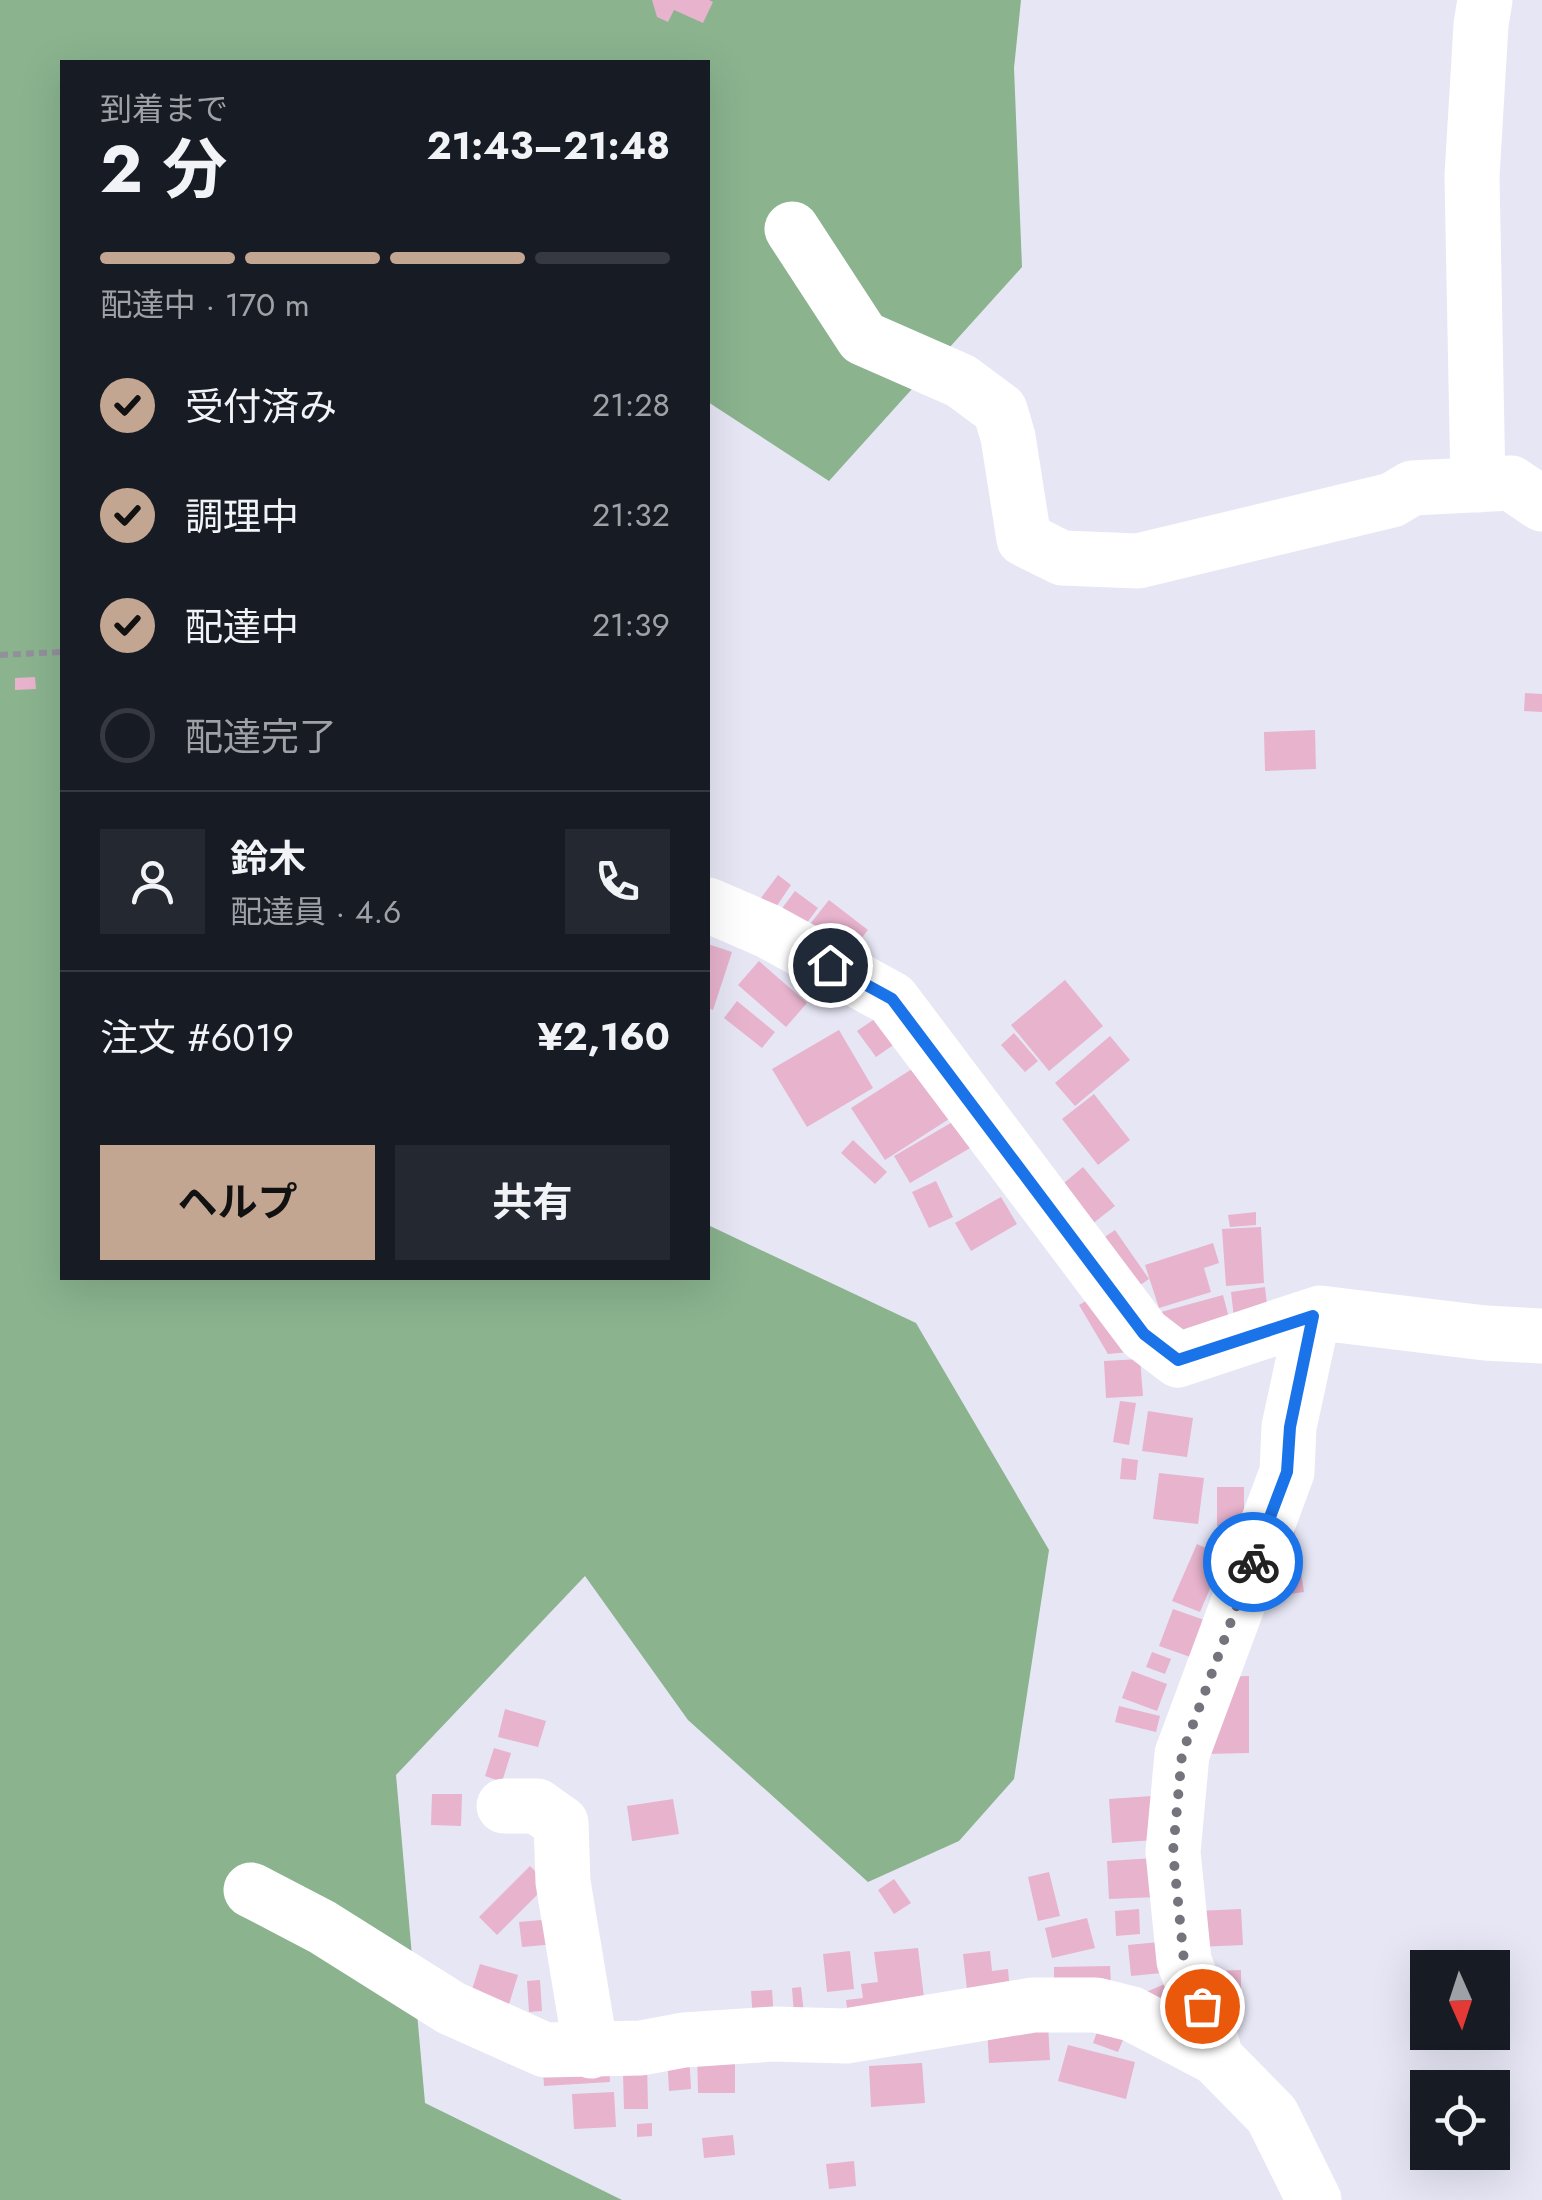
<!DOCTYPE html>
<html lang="ja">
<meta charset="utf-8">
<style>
:root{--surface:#171b24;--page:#242831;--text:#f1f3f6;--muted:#9ea1a6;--line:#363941;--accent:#c3a691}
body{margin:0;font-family:Jost,"Noto Sans JP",sans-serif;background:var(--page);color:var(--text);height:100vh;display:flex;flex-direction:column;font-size:38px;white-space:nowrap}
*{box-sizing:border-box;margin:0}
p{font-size:32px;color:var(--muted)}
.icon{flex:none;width:55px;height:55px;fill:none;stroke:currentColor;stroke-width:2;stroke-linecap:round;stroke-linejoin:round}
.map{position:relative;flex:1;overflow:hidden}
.details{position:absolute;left:60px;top:60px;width:650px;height:1220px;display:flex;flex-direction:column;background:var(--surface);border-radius:0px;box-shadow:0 10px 40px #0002}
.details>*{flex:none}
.needle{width:65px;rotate:177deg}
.fabs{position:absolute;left:1410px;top:1950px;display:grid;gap:20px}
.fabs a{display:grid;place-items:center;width:100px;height:100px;border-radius:0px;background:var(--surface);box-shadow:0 10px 40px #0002;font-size:50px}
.pin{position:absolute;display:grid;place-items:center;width:85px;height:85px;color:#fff;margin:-42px;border:5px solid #fff;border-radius:50%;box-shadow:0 2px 10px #0007}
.courier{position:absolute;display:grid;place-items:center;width:100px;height:100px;margin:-50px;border:8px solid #1a73e8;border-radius:50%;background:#fff;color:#222;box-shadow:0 2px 12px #0007}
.summary em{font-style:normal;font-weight:700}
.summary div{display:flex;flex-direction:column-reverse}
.summary{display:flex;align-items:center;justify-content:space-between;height:170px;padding:0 40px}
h1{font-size:65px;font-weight:700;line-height:75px}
.bar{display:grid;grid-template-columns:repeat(4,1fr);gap:15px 10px;align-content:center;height:120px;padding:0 40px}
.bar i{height:12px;border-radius:8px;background:var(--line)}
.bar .on{background:var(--accent)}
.bar p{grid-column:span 4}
.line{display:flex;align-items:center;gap:25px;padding:0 40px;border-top:2px solid var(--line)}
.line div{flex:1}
.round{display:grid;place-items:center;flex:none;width:105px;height:105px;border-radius:0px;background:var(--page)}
ol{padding:0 40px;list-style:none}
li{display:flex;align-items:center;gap:30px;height:110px}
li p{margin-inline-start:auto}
li .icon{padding:10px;border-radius:50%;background:var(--accent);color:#111;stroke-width:4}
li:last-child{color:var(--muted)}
li i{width:55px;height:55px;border:5px solid var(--line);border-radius:50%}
.primary-button{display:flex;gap:20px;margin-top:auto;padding:20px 40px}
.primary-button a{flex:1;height:115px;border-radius:0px;background:var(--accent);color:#111;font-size:40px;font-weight:700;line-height:115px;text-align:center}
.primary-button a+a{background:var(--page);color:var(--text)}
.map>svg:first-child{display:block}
.forest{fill:#8ab38e}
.building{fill:#e7b3cd}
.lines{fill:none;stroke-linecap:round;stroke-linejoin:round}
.path{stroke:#91909b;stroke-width:6;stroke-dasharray:8 5;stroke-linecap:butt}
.minor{stroke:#fff;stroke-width:55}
.done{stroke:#75747d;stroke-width:10;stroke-dasharray:0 18}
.route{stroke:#1a73e8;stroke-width:12}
</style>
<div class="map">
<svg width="1542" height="2200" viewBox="0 0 1542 2200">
<rect width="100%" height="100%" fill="#e7e6f5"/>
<path class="forest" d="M0 0H1021L1014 68 1022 267 829 481 708 402V62H62V1278H708V1225L916 1323 1049 1550 1014 1779 959 1841 868 1882 688 1720 585 1576 396 1775 425 2103 622 2200H0Z"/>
<path class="building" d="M652 0H709L713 2 703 23 674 10 668 22 657 17Z
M35 677 36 689 15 690V678Z
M1525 693 1542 694V712L1524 711Z
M1315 730 1316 769 1265 771 1264 732Z
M778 875 791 885 772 913 758 902Z
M795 891 818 908 797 936 774 919Z
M829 900 868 930 842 963 803 933Z
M708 944 732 952 713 1010 708 1008Z
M759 961 807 1003 786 1027 738 985Z
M1065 980 1103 1026 1049 1071 1011 1025Z
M737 1001 775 1032 762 1048 724 1018Z
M879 1016 902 1039 876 1057 857 1031Z
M839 1030 873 1088 807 1127 772 1069Z
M1014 1033 1038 1061 1025 1072 1001 1045Z
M1110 1036 1130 1060 1075 1106 1055 1083Z
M926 1060 960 1112 885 1160 851 1108Z
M1094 1094 1130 1140 1098 1165 1062 1119Z
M968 1113 984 1140 910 1183 894 1156Z
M853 1140 887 1172 875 1184 841 1153Z
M1083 1167 1115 1206 1082 1232 1051 1194Z
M936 1181 953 1217 929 1228 912 1192Z
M1001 1197 1017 1224 971 1251 955 1223Z
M1256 1212V1225L1230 1227 1228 1215Z
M1261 1227 1264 1283 1226 1286 1222 1229Z
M1115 1230 1149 1279 1124 1296 1090 1247Z
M1213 1243 1219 1263 1204 1268 1211 1292 1159 1308 1145 1265Z
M1265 1287 1268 1314 1234 1318 1231 1292Z
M1103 1291 1139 1351 1108 1354 1079 1305Z
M1223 1295 1232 1330 1169 1346 1161 1312Z
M1140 1359 1143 1396 1106 1398 1104 1361Z
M1120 1401 1136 1403 1129 1445 1113 1442Z
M1148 1411 1193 1418 1187 1457 1142 1451Z
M1122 1458 1138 1460 1136 1480 1120 1479Z
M1159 1473 1204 1478 1198 1524 1153 1519Z
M1217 1487H1244V1526H1217Z
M1290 1501 1304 1592 1268 1597Z
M1197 1544 1224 1556 1200 1612 1172 1601Z
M1173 1609 1210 1622 1196 1659 1159 1646Z
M1152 1652 1171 1659 1165 1674 1146 1667Z
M1132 1671 1167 1684 1157 1711 1122 1698Z
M1249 1676V1753L1204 1754 1216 1677Z
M1119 1706 1160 1716 1156 1732 1115 1722Z
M505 1709 546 1721 538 1747 498 1737Z
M494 1748 511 1753 502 1782 485 1776Z
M432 1794H462L461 1826 431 1825Z
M1166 1795 1169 1839 1112 1843 1109 1799Z
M673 1799 679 1834 632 1841 627 1806Z
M1154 1858 1157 1897 1109 1899 1107 1861Z
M530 1866 548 1884 497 1935 479 1917Z
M1049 1872 1060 1916 1038 1921 1028 1877Z
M894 1879 911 1903 894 1914 878 1890Z
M1139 1909 1140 1934 1116 1936 1115 1911Z
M1241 1909 1243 1945 1198 1947 1197 1911Z
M1087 1918 1095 1948 1052 1958 1045 1928Z
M553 1919 556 1944 522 1947 519 1922Z
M1169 1941 1172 1972 1131 1976 1128 1945Z
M918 1948 926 2014 849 2023 846 2000 863 1998 861 1984 878 1982 874 1952Z
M850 1951 854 1989 827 1992 823 1954Z
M990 1951 992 1971 1008 1969 1011 2002 969 2007 963 1954Z
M480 1964 518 1975 506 2014 468 2002Z
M1110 1966 1111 1985 1054 1986V1967Z
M1241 1970V1989L1213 1990 1212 1971Z
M540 1980 542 2011 529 2012 527 1981Z
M1174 1980 1187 2009 1158 2021 1146 1992Z
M801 1987 804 2013 794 2014 792 1988Z
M772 1990 774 2019 753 2020 751 1991Z
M1102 2018 1128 2028 1118 2052 1093 2043Z
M1048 2024 1050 2060 989 2063 987 2027Z
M1068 2045 1135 2062 1126 2099 1058 2081Z
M735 2049V2093H698L697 2050Z
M689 2053 691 2089 669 2091 667 2054Z
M647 2062 648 2109H624L623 2072Z
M609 2063 610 2082 544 2086 543 2067Z
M922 2063 925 2103 871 2107 869 2066Z
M614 2092 616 2127 574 2129 572 2094Z
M652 2123V2136L637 2137V2124Z
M733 2135 735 2155 704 2158 702 2138Z
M854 2161 856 2186 829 2189 826 2164Z"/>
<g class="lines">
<path class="path" d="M0 655 62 652"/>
<path class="minor" d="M792 229 863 338 961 381 1000 410 1008 437 1024 539 1062 558 1138 561 1392 500 1412 488 1511 483 1542 504
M1478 485 1472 176 1481 25 1485 0
M708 905 768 931 892 999 1144 1334 1178 1360 1320 1313 1485 1333 1542 1336
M504 1806H537L561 1823 563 1882 591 2051
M251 1890 322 1927 451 2008 545 2050 641 2048 684 2040 774 2034 846 2036 1033 2005H1096L1132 2014 1216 2058 1272 2115 1314 2200
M1216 2058 1202 2007 1184 1961 1173 1852 1182 1754 1287 1472 1289 1427 1313 1316"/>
</g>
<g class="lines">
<path class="done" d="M1202 2006 1184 1961 1173 1852 1182 1754 1253 1562"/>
<path class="route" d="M830 965 892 999 1144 1334 1178 1360 1313 1316 1290 1427 1287 1472 1253 1562"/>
</g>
</svg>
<div class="fabs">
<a><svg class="needle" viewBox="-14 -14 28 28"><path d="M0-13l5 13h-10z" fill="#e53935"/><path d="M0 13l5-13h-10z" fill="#9ea1a6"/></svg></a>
<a><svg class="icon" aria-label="locate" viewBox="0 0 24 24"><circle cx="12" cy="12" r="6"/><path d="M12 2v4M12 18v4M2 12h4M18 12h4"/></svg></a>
</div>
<div class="pin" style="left:1202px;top:2006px;background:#ea580c"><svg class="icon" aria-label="bag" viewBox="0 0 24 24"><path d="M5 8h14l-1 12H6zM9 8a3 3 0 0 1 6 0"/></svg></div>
<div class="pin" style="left:830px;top:965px;background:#1f2937"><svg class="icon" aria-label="home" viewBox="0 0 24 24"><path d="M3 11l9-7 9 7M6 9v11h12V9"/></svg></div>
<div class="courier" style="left:1253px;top:1562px"><svg class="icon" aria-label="bike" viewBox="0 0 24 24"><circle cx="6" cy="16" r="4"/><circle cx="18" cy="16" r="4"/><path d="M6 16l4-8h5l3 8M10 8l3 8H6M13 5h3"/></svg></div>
<section class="details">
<div class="summary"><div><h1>2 分</h1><p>到着まで</p></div><em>21:43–21:48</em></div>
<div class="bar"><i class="on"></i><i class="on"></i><i class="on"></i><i></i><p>配達中 · 170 m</p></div>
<ol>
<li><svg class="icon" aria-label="check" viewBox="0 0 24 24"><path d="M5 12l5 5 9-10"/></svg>受付済み<p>21:28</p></li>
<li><svg class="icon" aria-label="check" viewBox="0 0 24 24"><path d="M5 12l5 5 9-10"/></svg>調理中<p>21:32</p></li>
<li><svg class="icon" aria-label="check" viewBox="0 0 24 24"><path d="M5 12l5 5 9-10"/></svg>配達中<p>21:39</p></li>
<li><i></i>配達完了</li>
</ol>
<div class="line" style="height:180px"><a class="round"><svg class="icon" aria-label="person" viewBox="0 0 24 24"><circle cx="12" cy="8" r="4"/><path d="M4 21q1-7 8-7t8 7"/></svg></a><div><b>鈴木</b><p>配達員 · 4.6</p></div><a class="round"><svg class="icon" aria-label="phone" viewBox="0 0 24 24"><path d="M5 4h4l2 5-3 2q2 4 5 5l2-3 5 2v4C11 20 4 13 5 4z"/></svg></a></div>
<div class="line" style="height:130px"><div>注文 #6019</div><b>¥2,160</b></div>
<div class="primary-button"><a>ヘルプ</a><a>共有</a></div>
</section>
</div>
